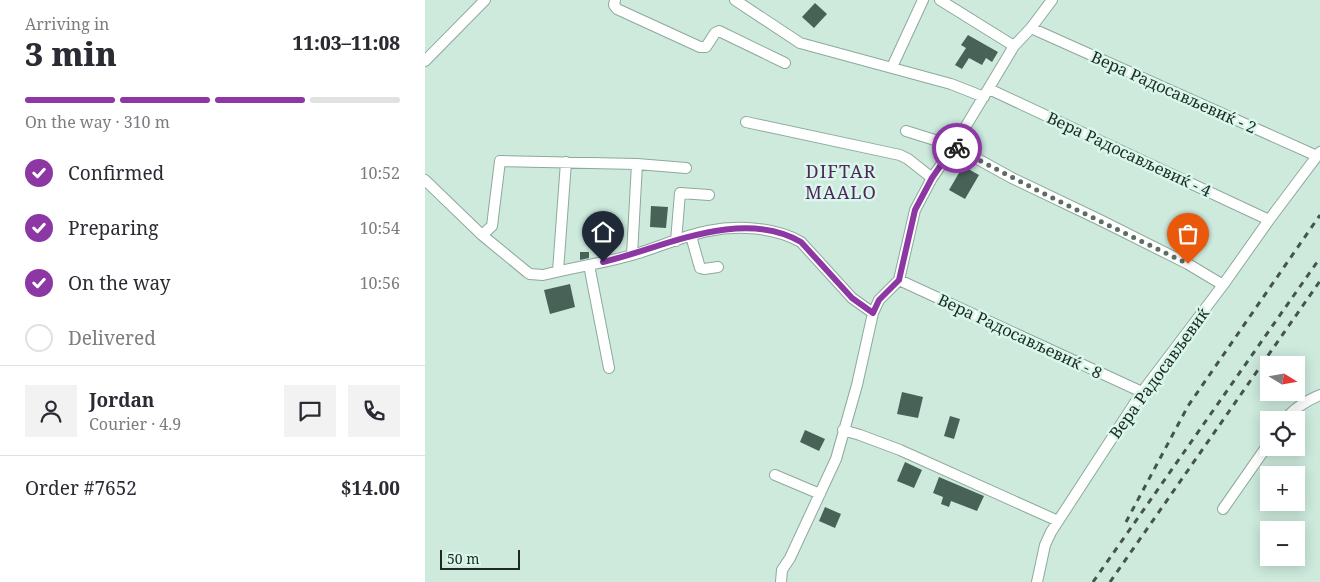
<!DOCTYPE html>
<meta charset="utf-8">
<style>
:root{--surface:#fff;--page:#f2f2f3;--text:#2b2b33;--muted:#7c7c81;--line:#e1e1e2;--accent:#8d37a5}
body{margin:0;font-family:"Noto Serif",serif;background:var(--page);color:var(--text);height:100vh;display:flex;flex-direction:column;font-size:19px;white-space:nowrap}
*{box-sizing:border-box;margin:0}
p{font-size:16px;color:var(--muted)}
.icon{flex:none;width:28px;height:28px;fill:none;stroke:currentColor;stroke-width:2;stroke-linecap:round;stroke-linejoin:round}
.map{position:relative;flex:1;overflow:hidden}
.details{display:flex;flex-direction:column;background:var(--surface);width:425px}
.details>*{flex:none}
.needle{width:32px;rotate:101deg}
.controls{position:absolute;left:835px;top:356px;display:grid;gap:10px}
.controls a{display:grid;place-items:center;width:45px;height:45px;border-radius:0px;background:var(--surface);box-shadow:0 2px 12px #0003;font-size:25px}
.scale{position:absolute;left:15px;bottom:12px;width:80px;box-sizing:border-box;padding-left:5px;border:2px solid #1e2925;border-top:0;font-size:14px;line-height:18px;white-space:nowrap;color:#1e2925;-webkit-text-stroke:4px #daf7eb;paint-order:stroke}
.pin{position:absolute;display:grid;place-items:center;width:42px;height:42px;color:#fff;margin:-51px -21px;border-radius:50% 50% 50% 0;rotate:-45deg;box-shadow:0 0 5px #0007}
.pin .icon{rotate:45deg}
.courier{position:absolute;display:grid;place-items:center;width:50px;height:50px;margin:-25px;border:4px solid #8d37a5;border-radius:50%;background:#fff;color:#222;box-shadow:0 1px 6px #0007}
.overview em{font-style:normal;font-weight:800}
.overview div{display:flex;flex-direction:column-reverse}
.overview{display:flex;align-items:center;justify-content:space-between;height:85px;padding:0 25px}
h1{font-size:32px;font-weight:800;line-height:38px}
.bar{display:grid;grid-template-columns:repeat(4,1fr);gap:8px 5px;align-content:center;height:60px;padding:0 25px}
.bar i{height:6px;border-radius:4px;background:var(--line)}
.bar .active{background:var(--accent)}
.bar p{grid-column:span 4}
.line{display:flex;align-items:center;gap:12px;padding:0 25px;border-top:1px solid var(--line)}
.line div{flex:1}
.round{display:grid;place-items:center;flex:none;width:52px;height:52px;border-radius:0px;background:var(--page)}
ol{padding:0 25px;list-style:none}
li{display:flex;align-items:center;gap:15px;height:55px}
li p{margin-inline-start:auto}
li .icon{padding:5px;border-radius:50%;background:var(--accent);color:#fff;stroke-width:4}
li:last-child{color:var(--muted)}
li i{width:28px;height:28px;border:2px solid var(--line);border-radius:50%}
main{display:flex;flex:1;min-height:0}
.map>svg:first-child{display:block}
.building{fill:#486257}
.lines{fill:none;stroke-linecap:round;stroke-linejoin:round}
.street-casing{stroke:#8da99d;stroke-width:12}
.street{stroke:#fff;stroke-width:10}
.rail{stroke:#45544e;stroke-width:3;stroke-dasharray:6 6;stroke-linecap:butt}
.done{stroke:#5b6d65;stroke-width:5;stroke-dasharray:0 9}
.route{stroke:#8d37a5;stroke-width:6}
.labels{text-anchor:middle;stroke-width:5;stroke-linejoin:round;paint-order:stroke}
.street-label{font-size:16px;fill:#1e2925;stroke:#daf7eb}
.neighbourhood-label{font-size:18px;letter-spacing:1px;fill:#50275c;stroke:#daf7eb}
</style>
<main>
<section class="details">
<div class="overview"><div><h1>3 min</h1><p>Arriving in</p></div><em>11:03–11:08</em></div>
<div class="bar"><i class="active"></i><i class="active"></i><i class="active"></i><i></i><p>On the way · 310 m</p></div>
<ol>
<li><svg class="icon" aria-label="check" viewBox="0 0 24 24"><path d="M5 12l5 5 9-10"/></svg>Confirmed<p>10:52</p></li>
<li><svg class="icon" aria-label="check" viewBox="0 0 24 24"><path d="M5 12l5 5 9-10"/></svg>Preparing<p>10:54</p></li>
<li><svg class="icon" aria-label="check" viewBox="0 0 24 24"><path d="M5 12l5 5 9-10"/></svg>On the way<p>10:56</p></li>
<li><i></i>Delivered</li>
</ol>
<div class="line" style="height:90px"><a class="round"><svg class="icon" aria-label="person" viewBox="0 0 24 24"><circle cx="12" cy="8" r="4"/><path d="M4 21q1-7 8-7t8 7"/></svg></a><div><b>Jordan</b><p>Courier · 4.9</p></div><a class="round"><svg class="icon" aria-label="chat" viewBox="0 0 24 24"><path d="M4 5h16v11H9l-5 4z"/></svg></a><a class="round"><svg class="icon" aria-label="phone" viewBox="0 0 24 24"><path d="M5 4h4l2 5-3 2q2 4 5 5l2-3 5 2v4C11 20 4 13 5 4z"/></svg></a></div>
<div class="line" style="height:65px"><div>Order #7652</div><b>$14.00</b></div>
</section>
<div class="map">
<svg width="895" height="582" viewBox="0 0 895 582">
<rect width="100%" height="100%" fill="#cdeadd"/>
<path class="building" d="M390 3 402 14 389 28 377 17Z
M543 35 573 52 567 62 561 58 557 65 544 58 537 69 530 65 541 48 536 45Z
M538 166 554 175 540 199 524 190Z
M226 206 243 207 241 228 225 227Z
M155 252H164V258L155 260Z
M145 284 150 307 125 314 119 290Z
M477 392 498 397 493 418 472 414Z
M525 416 535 419 529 439 519 436Z
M380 430 400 439 394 451 375 442Z
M480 462 497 470 489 488 472 481Z
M514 477 559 496 552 511 526 501 524 507 516 504 518 497 508 493Z
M400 507 416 514 410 528 394 521Z"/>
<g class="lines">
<g class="street-casing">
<path id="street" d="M190 0 189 5 192 9 275 47H281L290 33 294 31 360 63
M310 0 375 43 526 84 559 97
M515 0 589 46
M606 28 892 156
M0 61 60 0
M467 67 498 0
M564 89 844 220
M321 122 475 155 483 159 507 178
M481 131 529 146 587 178 675 220 763 264 798 285
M0 180 57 235 102 272 105 274 118 275C147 268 178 263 207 255 232 248 257 236 283 231 312 225 350 227 376 242L427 298 448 313
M57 235 67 226 75 161 212 164 261 168
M266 236 275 268 279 269 293 267
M251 241 255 193 284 195
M207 255 212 164
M164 265 184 368
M133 271 141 162
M474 280 717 392
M860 420C868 409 883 400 895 395
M418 430 435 435 475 450 633 521
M350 475 395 494
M798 509 844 443
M356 582 357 570 365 558 411 459 432 385 448 313 454 300 474 280 490 210 507 178 529 146 589 46 606 28 627 0
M612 582 620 545 626 532 717 392 798 285 844 220 895 152"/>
</g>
<use href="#street" class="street"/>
<path class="rail" d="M701 522 763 406 895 215
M668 582 895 258
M685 582 895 281"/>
</g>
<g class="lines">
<path class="done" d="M532 148C608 190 686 226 763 264"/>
<path class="route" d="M178 262C238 248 316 207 376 242L427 298 448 313 454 300 474 280 490 210 507 178 529 146 532 148"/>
</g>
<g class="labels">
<g class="street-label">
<text transform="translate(749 92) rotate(24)" y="6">Вера Радосављевиќ - 2</text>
<text transform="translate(704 154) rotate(25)" y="6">Вера Радосављевиќ - 4</text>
<text transform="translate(595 336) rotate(25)" y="6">Вера Радосављевиќ - 8</text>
<text transform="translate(734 373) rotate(-54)" y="6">Вера Радосављевиќ</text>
</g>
<g class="neighbourhood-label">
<text x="416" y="178">DIFTAR<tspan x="416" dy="21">MAALO</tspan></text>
</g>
</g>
</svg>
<div class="controls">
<a><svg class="needle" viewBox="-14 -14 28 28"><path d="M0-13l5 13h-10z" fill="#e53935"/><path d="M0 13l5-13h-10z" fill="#7c7c81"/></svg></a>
<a><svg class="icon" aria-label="locate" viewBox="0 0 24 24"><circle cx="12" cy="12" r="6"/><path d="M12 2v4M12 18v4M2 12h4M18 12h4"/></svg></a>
<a>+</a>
<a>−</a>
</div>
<div class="scale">50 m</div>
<div class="pin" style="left:763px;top:264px;background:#ea580c"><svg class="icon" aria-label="bag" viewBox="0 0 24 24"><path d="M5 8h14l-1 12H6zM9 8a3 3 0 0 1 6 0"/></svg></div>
<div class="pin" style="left:178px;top:262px;background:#1f2937"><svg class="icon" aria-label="home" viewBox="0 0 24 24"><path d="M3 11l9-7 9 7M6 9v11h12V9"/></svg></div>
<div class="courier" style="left:532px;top:148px"><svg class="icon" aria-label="bike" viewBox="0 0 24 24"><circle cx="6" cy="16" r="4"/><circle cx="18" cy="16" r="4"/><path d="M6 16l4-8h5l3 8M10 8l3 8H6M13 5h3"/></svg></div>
</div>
</main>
